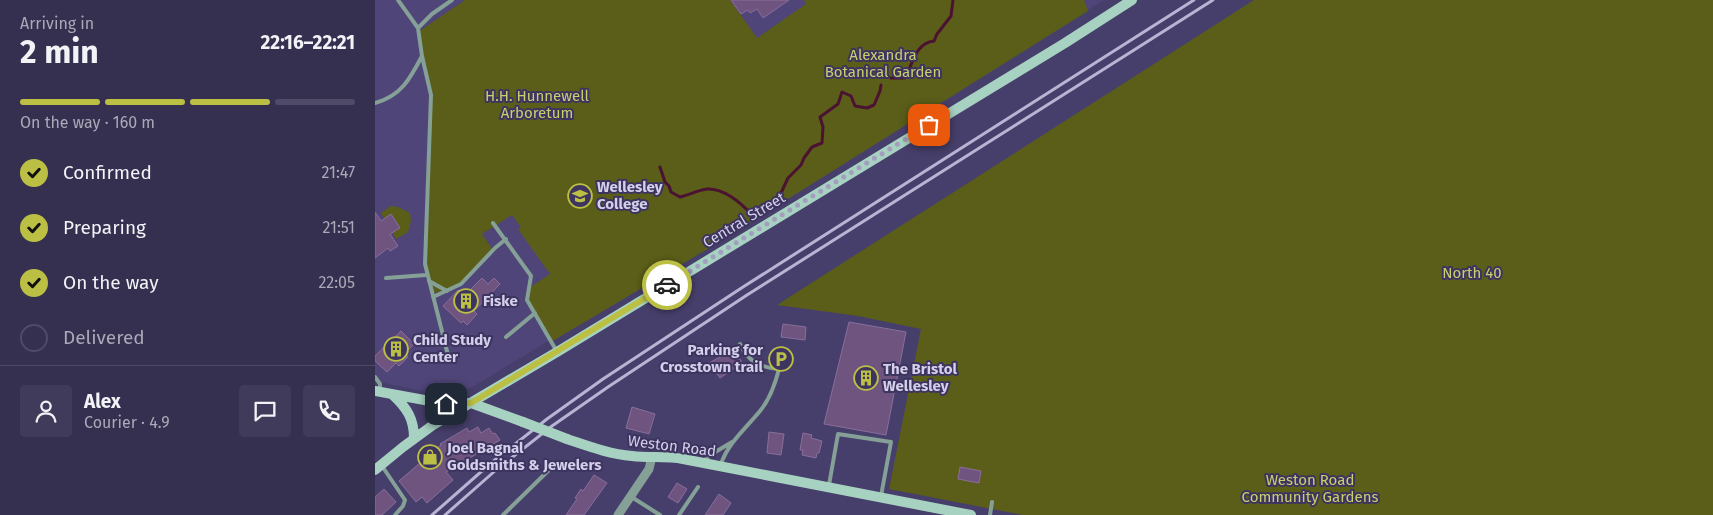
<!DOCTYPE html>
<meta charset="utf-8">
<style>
:root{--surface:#352f50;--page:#403b5a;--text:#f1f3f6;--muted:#aaa9b7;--line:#4f4a67;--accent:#bbc044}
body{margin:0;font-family:"Fira Sans",sans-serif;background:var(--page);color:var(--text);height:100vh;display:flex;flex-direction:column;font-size:19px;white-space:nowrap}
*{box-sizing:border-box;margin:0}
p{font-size:16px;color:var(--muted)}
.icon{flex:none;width:28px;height:28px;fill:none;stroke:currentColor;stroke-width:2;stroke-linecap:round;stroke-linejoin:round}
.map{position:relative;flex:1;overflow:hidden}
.sheet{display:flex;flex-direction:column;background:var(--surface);width:375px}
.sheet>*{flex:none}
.pin{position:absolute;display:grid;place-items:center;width:42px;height:42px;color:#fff;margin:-21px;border-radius:10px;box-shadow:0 2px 8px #0006}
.courier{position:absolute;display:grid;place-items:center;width:50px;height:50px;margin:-25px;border:4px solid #bbc044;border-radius:50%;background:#fff;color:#222;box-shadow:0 1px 6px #0007}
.headline em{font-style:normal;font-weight:700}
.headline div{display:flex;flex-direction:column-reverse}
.headline{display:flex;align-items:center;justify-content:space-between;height:85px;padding:0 20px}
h1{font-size:32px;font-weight:700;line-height:38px}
.bar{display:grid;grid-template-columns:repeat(4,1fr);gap:8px 5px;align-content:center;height:60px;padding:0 20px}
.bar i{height:6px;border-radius:4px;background:var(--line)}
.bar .on{background:var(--accent)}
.bar p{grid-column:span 4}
.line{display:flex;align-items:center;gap:12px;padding:0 20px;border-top:1px solid var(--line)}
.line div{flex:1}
.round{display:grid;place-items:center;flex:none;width:52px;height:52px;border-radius:5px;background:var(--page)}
ol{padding:0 20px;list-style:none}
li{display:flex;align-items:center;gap:15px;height:55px}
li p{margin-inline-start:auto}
li .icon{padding:5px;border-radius:50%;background:var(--accent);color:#111;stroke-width:4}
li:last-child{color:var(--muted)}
li i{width:28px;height:28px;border:2px solid var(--line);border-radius:50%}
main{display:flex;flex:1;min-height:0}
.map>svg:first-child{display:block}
.built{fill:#4f4578}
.green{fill:#5b5e19}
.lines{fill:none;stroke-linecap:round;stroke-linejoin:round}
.stream{stroke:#4b1231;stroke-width:3}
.building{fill:#6e547f;stroke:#896e9b}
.service{stroke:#85a096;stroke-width:4}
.tertiary{stroke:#85a096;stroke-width:9}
.secondary{stroke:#a7d2c2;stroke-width:10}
.rail{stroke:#b9b4d3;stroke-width:3}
.secondary-bridge{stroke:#a7d2c2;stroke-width:10}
.done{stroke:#a39dbe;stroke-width:5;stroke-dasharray:0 9}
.route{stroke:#bbc044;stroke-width:6}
.labels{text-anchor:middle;stroke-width:4;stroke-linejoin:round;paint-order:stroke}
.park-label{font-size:15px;fill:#cacf6e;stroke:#3d345f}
.poi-label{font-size:15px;font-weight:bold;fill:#d4d0eb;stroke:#3d345f;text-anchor:start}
.street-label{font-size:15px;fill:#d4d0eb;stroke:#3d345f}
</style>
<main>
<section class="sheet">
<div class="headline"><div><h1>2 min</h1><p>Arriving in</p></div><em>22:16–22:21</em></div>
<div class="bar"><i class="on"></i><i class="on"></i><i class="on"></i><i></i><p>On the way · 160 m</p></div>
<ol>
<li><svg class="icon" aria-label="check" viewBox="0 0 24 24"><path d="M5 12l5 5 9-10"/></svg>Confirmed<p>21:47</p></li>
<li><svg class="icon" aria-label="check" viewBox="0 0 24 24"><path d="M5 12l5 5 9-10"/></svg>Preparing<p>21:51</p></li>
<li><svg class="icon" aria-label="check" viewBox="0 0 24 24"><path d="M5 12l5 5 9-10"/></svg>On the way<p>22:05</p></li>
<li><i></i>Delivered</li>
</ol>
<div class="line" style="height:90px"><a class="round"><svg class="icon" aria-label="person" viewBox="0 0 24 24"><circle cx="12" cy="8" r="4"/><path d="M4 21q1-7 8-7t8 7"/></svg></a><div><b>Alex</b><p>Courier · 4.9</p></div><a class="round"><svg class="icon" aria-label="chat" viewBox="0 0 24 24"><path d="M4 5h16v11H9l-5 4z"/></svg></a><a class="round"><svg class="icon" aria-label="phone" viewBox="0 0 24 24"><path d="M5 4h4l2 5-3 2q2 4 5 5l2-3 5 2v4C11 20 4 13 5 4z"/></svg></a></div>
</section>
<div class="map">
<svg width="1338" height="515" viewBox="0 0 1338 515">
<rect width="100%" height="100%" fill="#473f6b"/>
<path class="built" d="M0 0H729L106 382 90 390 67 394 57 393 0 381Z"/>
<path class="green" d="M90 0H355L382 38 431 4 429 0H709L713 11 341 244 176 342 152 300 154 288 175 274 143 229 146 227 137 215 107 234 118 250 86 284 57 294 51 271 56 95 43 32Z
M879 0H1338V515H648L514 489 546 329 483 316 402 305Z
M16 206 23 207 35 213 36 221 33 232 21 239 6 213Z"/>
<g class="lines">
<path class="stream" d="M516 78H530C538 64 540 43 559 41L562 34 576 16 578 0
M285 167 290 182 294 186 296 192 305 197C314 195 323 190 332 189 348 188 365 202 375 213L382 211 387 205 397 202 406 193 413 178 426 165 429 158 437 147 447 143 448 127 445 117 463 104 467 92 476 96 480 106 492 108 499 105 505 91 506 85"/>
</g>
<path class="building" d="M356 0H414L388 18 382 9 375 13 373 10 366 14Z
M0 212 6 221 16 214 25 228 15 234 23 246 15 251 13 248 0 258Z
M107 278 113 284 119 278 125 284 99 311 102 314 92 325 88 321 86 323 68 306 83 290 89 296Z
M474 322 531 332 511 435 449 424Z
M408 324 431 327 430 340 406 337Z
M26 331 39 344 30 353 33 357 24 366 21 363 12 372 0 361V356Z
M360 349 367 363 345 378 334 363Z
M257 407 280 414 274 434 251 428Z
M103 427 106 433 114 428 118 434 120 433 125 440 71 472 78 480 52 503 47 497 41 502 24 481 66 445 65 444 92 428 94 432Z
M394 432 409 434 406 455 392 453Z
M428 433 437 435 436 438 447 441 444 453H442L441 458 427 455 428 450H425Z
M585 467 606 471 604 483 583 479Z
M219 475 232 483 209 515H191L202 499 200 498 206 489 208 491Z
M302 483 312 489 303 503 293 497Z
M9 489 21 502 7 515H0V497Z
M344 494 356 503 348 515H330Z"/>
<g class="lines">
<path class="service" d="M23 0 43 28 47 56 56 95 50 264 74 359
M43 28 57 14 77 0
M0 103C26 96 35 79 47 56
M118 223 156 276 152 300 181 350
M11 278 51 275
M54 281 72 291
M58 297 86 284 120 248 131 239
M131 337 160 313
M0 377 5 384V390
M327 462 337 454 357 442
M346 464C353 443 371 428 385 411 395 399 400 385 404 369 384 367 374 362 365 344
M7 466 30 500 28 506 20 515
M454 485 463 434 516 442 506 496
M255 496 285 515
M128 515 174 470
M304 515 323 487
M615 515 617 502"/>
<path class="tertiary" d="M243 515 274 469 277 457"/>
<path class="secondary" d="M0 391 71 404 96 403 148 422
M18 395C32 408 39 419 39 438
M192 439C213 446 234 454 257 456 274 458 291 456 308 459L596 515
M0 470 28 447 58 425 182 352 690 43 757 0"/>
<path class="rail" d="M57 515 116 463 172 419 228 379 368 287 819 0
M70 515 121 470 177 426 233 387 372 295 838 0"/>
<path class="secondary-bridge" d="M148 422 192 439"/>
</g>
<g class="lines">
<path class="done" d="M292 285 554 125"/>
<path class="route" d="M71 404 96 403 292 285"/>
</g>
<defs>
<g id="university-ring" transform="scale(1.25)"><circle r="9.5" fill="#3d345f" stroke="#bbc044" stroke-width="1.5"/><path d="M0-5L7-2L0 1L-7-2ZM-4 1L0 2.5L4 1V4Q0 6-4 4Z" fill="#bbc044"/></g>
<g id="building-ring" transform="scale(1.25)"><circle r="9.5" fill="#3d345f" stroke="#bbc044" stroke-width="1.5"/><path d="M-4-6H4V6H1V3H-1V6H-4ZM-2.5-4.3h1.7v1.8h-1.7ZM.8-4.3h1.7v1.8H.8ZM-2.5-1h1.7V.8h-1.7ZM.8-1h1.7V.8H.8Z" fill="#bbc044"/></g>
<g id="parking-ring" transform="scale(1.25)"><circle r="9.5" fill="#3d345f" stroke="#bbc044" stroke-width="1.5"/><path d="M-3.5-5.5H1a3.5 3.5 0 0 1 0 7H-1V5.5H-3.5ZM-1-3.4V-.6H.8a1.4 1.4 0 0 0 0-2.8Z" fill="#bbc044"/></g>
<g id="shop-ring" transform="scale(1.25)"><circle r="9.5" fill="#3d345f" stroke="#bbc044" stroke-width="1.5"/><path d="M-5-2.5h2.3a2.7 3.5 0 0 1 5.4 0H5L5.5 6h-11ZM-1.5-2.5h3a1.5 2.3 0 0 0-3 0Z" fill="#bbc044"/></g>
</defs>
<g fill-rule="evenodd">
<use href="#university-ring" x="205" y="196"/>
<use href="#building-ring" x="91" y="301"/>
<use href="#building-ring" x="21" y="349"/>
<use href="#parking-ring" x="406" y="359"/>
<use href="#building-ring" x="491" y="378"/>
<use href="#shop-ring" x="55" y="457"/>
</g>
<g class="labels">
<g class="park-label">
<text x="508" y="60">Alexandra<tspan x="508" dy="17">Botanical Garden</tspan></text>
<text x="162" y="101">H.H. Hunnewell<tspan x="162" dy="17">Arboretum</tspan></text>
<text x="1097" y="278">North 40</text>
<text x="935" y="485">Weston Road<tspan x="935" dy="17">Community Gardens</tspan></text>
</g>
<g class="poi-label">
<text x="222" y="192">Wellesley<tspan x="222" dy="17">College</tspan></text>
<text x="108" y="306">Fiske</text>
<text x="38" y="345">Child Study<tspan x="38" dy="17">Center</tspan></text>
<text x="388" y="355" text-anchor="end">Parking for<tspan x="388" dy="17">Crosstown trail</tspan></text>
<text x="508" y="374">The Bristol<tspan x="508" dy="17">Wellesley</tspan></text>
<text x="72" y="453">Joel Bagnal<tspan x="72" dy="17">Goldsmiths &amp; Jewelers</tspan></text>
</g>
<g class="street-label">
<text transform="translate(369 220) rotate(-31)" y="5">Central Street</text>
<text transform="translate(297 446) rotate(7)" y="5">Weston Road</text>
</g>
</g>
</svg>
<div class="pin" style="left:554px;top:125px;background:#ea580c"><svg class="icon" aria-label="bag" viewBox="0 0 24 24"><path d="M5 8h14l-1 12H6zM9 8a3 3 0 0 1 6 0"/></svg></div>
<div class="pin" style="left:71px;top:404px;background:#1f2937"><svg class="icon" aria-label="home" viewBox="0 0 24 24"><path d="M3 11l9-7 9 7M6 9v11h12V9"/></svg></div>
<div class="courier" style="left:292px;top:285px"><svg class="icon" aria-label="car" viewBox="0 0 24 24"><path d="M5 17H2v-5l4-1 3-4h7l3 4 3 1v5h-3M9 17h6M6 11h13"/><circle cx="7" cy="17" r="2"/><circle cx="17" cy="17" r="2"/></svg></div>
</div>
</main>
